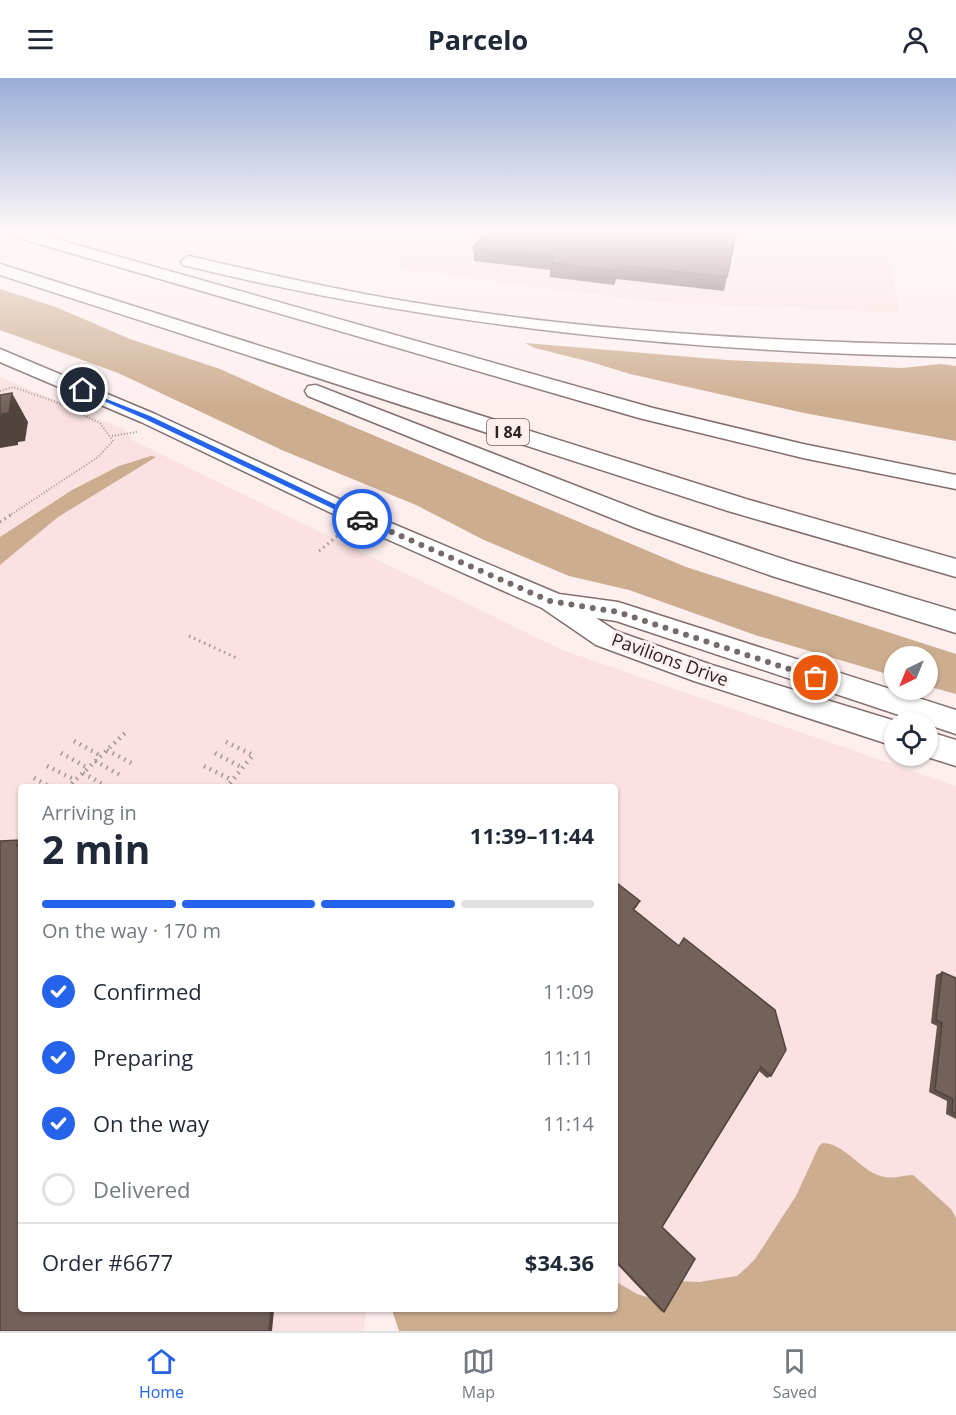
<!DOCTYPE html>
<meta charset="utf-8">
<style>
:root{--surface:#fff;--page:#f6f6f7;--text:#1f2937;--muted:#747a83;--line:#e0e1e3;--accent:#2563eb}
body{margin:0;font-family:"Open Sans",sans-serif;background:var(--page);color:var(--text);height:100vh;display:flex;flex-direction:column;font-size:22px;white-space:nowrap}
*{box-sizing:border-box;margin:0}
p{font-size:20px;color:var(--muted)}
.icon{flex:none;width:33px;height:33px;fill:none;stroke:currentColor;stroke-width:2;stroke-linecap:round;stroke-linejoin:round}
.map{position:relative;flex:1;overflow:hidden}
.drawer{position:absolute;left:18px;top:706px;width:600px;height:528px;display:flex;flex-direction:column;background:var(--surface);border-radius:6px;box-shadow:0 2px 4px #0004}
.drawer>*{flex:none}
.needle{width:39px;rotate:223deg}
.tools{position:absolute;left:884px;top:568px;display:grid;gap:12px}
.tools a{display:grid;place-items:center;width:54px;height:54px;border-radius:50%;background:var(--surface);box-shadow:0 2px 4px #0004;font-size:30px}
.pin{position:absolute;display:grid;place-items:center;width:51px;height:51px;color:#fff;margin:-26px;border:3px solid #fff;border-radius:50%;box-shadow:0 2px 6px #0007}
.courier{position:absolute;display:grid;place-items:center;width:60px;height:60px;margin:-30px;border:4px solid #2563eb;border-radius:50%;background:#fff;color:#222;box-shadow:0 2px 8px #0007}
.summary em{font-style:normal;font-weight:700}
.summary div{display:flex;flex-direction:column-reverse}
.summary{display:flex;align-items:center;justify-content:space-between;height:102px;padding:0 24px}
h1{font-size:39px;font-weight:700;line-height:45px}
.bar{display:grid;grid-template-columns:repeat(4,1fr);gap:9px 6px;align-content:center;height:72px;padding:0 24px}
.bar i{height:8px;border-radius:4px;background:var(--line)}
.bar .selected{background:var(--accent)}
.bar p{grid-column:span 4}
.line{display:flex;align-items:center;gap:15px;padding:0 24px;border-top:2px solid var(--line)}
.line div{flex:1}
ol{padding:0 24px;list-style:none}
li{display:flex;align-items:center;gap:18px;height:66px}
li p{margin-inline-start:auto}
li .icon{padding:6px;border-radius:50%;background:var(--accent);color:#fff;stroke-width:4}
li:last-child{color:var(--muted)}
li i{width:33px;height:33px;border:3px solid var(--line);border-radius:50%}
header{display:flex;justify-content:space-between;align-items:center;height:78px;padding:0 24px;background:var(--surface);font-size:27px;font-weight:700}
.tabs{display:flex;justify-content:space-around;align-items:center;height:84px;border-top:2px solid var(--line);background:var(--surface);font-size:16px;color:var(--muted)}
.tabs a{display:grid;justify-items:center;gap:3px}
.tabs .selected{color:var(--accent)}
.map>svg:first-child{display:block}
.built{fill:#fbe1e1}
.forest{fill:#cdad8f}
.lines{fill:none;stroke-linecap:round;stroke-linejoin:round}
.minor-casing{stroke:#826e6d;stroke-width:3}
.highway-casing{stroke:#826e6d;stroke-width:3}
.path-far2{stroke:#a29695;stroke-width:2;stroke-dasharray:1 2;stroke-linecap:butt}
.path-far1{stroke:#a29695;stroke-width:3;stroke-dasharray:1.5 4;stroke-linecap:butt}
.path{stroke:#a29695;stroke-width:4.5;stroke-dasharray:1.5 5;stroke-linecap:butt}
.minor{fill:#fff;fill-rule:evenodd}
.highway{fill:#fff;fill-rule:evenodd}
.wall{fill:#64534d}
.shaded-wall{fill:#51443f}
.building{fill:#74615a;stroke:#51443f;stroke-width:1.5}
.route{fill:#2563eb}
.done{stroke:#766b6a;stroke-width:6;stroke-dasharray:0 10.8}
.labels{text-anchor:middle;stroke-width:6;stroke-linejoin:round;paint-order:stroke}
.shield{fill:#feefef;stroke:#6b6160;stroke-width:1.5}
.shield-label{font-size:16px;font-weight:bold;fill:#2c2423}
.street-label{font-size:18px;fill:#2c2423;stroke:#feefef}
</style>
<header><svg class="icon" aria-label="menu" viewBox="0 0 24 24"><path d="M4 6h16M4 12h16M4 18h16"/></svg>Parcelo<svg class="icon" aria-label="person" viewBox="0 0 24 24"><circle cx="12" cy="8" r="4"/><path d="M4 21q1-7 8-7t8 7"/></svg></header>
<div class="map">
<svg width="956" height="1253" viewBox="0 0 956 1253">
<rect width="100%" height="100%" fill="#feefef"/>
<path class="built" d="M273 153H886L899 235 653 224 395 190 403 174Z
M0 299 123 351 134 363 562 572 956 708V1144L696 1253 615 1232V710H21V1232H366L364 1253H0Z"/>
<path class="forest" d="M0 211 56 229 130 261 220 291 285 320 686 489 956 576V616L927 608V579H894V598L755 557 629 512 569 498 484 462 416 427 284 373 118 295 0 252Z
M525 265 727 282 902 290 941 286 956 288V363L804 335 630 296 591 284 535 270Z
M151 378 156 379 58 439 0 487V459L72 412 119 388Z
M823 1065C847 1066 861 1095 885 1099 894 1101 904 1097 913 1097L951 1131 956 1140V1253H399L392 1232H615V1203L637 1216 653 1221 679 1203 699 1204 737 1198 746 1190 755 1181 796 1118 819 1068Z"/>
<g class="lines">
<g class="minor-casing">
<path id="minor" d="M0 271 155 336 391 445 559 516 618 524 956 632V656L616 543 596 540 616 553 712 587 902 645H894V668L694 603 596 567 542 530 373 455 141 344 0 284Z
M927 653 956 662V688L924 678H927Z"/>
</g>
<g class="highway-casing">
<path id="highway" d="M3 153H28L653 330 803 366 956 397V411L803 380 639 340 5 156Z
M189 178C259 194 328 210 398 222 583 253 769 264 956 267V279C693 274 439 250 183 187L181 183Z
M0 186 746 421 956 481V499L728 433 0 197Z
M316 307 654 438 792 484 956 533V555L772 498 636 450 308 318 305 313 308 308Z"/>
</g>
<path class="path-far2" d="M0 313 13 309 56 324 100 345 113 363 98 379 9 438
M112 358 137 354"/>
<path class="path-far1" d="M0 444 12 436
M319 473 342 454
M189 558 239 581"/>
<path class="path" d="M74 663 101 678
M226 664 253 677 226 710
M107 672 133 686
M61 675 88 690
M215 675 243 690
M95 683 122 698
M47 688 75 702
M204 688 232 702
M83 695 109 710
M34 700 52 710
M67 710 126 654"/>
<use href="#minor" class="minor"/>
<use href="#highway" class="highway"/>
</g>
<path class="wall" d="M473 170 727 199 724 213 616 201 614 207 550 199V192L474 183Z
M615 807 638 827 634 832 771 998 767 1000 759 993 662 1149 664 1234 661 1233 615 1184Z
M942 894 956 900V1041L946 1036 947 1023 929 1014 937 948 931 945 936 897Z"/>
<path class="shaded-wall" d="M618 187 616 201 614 207 616 193Z
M12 315 28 344 25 363 18 364V367L0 370V339Z
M271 1232H274L272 1253H269Z"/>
<path class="building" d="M486 153H710L736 156 727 199 618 187 616 193 551 185 554 179 473 170Z
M12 315 9 335 2 336V339H0V317Z
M20 762 17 768H21V1232H271L269 1253H0V763Z
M617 805 640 823 633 831 679 868 684 860 775 932 786 972 771 998 761 989 662 1149 695 1181 664 1234 615 1182V807Z
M942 894 956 900V1036L952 1034 953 1021 935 1012 942 945 936 942Z"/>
<linearGradient id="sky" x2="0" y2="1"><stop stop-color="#9aadd7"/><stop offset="0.47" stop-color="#fff8f8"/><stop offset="1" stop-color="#fff8f8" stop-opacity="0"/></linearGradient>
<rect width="956" height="328" fill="url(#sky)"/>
<path class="route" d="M81 311 150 338 366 441 359 443 145 341 81 313Z"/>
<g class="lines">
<path class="done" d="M362 441 550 523 618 534 816 600"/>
</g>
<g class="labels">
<rect class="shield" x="487" y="341" width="42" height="26" rx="4.5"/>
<g class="shield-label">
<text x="508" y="360">I 84</text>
</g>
<g class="street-label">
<text transform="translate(670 582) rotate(20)" y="6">Pavilions Drive</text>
</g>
</g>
</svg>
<div class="tools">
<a><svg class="needle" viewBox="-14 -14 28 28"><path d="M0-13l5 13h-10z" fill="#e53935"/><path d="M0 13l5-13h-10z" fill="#747a83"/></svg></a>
<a><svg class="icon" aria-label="locate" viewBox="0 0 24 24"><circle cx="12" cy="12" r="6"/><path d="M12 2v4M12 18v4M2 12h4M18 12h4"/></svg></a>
</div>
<div class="pin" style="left:816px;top:600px;background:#ea580c"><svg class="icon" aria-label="bag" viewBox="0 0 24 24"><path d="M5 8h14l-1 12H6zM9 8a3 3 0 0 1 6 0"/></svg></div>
<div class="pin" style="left:83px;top:312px;background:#1f2937"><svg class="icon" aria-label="home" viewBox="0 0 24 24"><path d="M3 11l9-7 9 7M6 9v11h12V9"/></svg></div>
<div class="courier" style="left:362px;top:441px"><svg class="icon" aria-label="car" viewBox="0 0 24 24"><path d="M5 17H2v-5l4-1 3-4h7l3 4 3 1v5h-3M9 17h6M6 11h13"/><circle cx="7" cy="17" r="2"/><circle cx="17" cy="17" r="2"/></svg></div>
<section class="drawer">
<div class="summary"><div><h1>2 min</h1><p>Arriving in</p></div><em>11:39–11:44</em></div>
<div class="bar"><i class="selected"></i><i class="selected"></i><i class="selected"></i><i></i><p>On the way · 170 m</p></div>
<ol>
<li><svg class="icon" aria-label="check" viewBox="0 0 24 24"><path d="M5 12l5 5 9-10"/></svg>Confirmed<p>11:09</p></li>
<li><svg class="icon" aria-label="check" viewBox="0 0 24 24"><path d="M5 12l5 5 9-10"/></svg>Preparing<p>11:11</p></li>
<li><svg class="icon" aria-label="check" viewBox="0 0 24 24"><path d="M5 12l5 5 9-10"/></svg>On the way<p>11:14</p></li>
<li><i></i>Delivered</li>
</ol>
<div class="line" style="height:78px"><div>Order #6677</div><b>$34.36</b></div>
</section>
</div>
<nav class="tabs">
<a class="selected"><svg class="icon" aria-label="home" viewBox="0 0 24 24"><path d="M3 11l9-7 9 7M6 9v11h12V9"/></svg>Home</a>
<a><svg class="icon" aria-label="map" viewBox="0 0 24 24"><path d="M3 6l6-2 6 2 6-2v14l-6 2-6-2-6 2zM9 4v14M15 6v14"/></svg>Map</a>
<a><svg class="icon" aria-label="saved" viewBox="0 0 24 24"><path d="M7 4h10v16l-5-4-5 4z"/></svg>Saved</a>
</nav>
